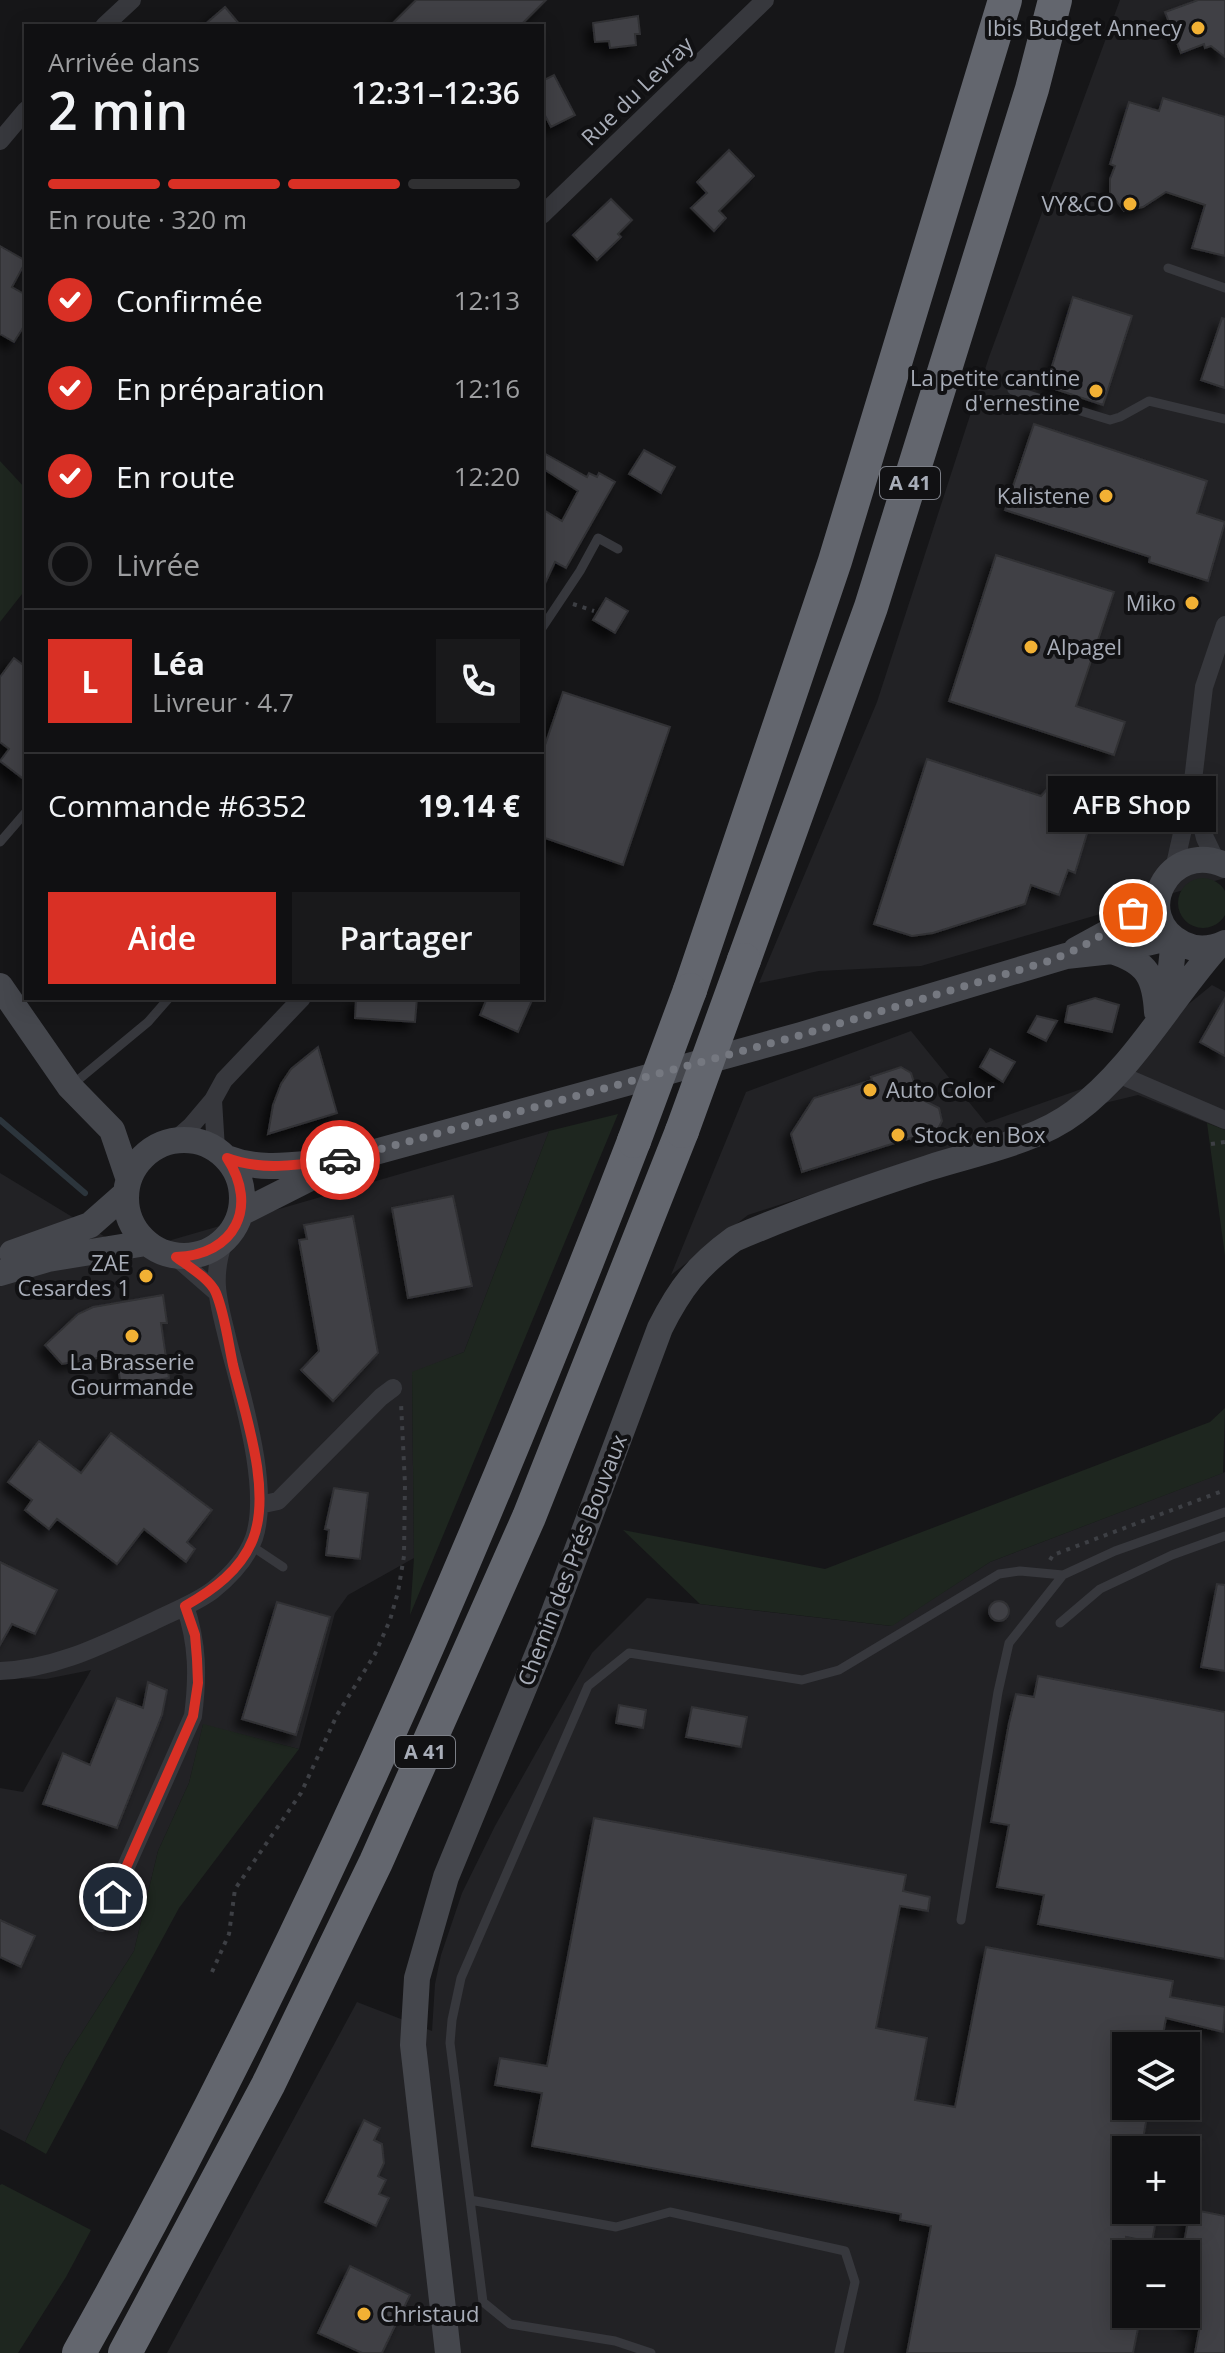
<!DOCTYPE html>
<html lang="fr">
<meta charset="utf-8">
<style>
:root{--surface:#101012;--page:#19191b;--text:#f1f3f6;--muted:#9c9d9f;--line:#303032;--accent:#d93025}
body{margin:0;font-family:"Open Sans",sans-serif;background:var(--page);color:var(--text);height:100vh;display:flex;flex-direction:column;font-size:30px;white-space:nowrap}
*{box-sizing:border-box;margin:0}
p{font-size:26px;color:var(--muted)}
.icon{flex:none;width:44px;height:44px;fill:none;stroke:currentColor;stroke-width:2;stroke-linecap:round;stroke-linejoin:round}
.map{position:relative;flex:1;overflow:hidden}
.sheet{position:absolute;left:24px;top:24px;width:520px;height:976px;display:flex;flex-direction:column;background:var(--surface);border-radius:0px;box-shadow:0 4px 20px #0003,0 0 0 2px var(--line)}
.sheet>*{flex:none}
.buttons{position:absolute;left:1112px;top:2032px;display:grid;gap:16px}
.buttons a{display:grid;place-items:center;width:88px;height:88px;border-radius:0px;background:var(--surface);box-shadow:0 4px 20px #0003,0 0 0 2px var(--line);font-size:40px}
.pin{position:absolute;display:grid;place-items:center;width:68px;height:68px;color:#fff;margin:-34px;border:4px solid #fff;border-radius:50%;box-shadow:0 2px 8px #0007}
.courier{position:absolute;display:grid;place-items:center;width:80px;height:80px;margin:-40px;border:6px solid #d93025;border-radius:50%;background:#fff;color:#222;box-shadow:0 2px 10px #0007}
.bubble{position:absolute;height:56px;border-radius:0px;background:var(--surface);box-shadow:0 4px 20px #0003,0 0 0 2px var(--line);font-size:26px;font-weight:600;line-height:56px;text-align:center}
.head em{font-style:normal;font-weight:600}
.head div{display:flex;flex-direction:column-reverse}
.head{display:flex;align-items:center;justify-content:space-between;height:136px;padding:0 24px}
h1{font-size:52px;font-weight:600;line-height:60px}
.bar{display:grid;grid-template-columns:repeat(4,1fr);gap:12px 8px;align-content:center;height:96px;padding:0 24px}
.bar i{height:10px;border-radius:6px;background:var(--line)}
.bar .active{background:var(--accent)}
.bar p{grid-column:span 4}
.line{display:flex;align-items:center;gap:20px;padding:0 24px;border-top:2px solid var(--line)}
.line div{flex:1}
.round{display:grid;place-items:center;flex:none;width:84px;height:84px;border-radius:0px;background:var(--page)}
ol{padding:0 24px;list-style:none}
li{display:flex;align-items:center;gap:24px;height:88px}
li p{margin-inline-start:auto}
li .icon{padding:8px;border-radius:50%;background:var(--accent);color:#fff;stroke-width:4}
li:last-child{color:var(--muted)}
li i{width:44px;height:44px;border:4px solid var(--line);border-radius:50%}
.action{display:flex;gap:16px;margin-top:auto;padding:16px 24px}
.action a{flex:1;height:92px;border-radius:0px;background:var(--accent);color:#fff;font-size:32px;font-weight:600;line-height:92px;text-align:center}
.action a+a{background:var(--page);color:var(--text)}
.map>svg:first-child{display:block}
.built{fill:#222225;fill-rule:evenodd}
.green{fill:#1e261f}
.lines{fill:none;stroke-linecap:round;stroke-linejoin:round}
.stream{stroke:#2c353c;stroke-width:6}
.building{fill:#404145;stroke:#303034;stroke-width:2;filter:url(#shadow)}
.path{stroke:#3d3f44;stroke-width:4;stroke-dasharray:4 6;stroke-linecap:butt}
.lane{stroke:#37383d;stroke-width:9}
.street{stroke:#37383d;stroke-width:18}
.secondary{stroke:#45474d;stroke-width:26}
.highway{stroke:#63666e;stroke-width:34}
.highway-bridge{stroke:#63666e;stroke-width:34}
.done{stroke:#757880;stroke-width:8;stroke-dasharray:0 14.4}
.route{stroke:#d93025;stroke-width:10}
.poi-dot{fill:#f2b134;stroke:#111113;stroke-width:3}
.labels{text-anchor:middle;stroke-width:8;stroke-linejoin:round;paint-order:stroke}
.shield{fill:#111113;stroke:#7b7e86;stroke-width:2}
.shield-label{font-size:20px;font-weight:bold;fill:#a8adb8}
.poi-label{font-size:22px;fill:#a8adb8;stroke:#111113;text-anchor:end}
.street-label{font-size:22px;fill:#a8adb8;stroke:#111113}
</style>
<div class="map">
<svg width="1225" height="2353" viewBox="0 0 1225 2353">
<defs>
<filter id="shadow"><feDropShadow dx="-7" dy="7" stdDeviation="4" flood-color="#0009"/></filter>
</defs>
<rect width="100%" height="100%" fill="#161618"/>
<path class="built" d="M1120 0H1225V878L921 966 819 971 759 983 877 702 989 357Z
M1212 985 1225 992V1130L1138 1095 1059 1114 748 1215 671 1275 746 1092 911 1031 986 1123 1087 1087Z
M549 1131 464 1352 412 1373 414 1558 348 1595 335 1613 299 1749 203 1725 189 1783 158 1851 134 1951 65 2059 25 2142 0 2129V1788L23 1792 91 1670 46 1679 0 1678V1173L130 1252Z
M1225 1472V2353H167L357 2002 432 2031 435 1984 441 1955 462 1893 495 1826 592 1653 647 1598 891 1626 990 1562ZM1126 2046H1186V2106H1126ZM1126 2150H1186V2210H1126ZM1126 2254H1186V2314H1126Z"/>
<path class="green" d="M0 461 26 489V589L0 622Z
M1178 903a25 25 0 1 1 50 0a25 25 0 1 1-50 0Z
M618 1114 410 1615 414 1558 412 1372 464 1352 549 1131Z
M1207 1123 1225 1130V1256Z
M1225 1408 1223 1473 990 1562 892 1626 700 1604 623 1530 825 1569 1210 1422Z
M203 1724 299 1749 179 1908 46 2154 25 2142 65 2059 134 1951 158 1851 189 1783Z
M2 2184 91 2230 66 2277 18 2353H0V2185Z"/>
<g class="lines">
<path class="stream" d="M0 1120 85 1193"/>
</g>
<path class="building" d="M416 0H546L520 26H390Z
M1198 0H1225V57L1211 46 1205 48 1204 44 1181 53 1165 12Z
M225 7 241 26H203Z
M638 16 640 34H635L636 45 610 48 609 41 595 42 593 23Z
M554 75 575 115 551 127 542 110V81Z
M1163 98 1225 117V256L1192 248 1205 205 1166 192 1143 207 1124 211 1110 193V179L1115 166 1110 164 1129 102 1159 111Z
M729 150 754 176 719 211 726 218 714 231 691 208 707 193 697 182Z
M611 199 632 220 618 234 621 237 597 260 573 235Z
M0 246 26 261 12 287 26 295V323L14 342 0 334Z
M1073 297 1132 316 1103 405 1046 386Z
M1222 318 1225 319V388L1201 380Z
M1034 424 1207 481 1197 513 1225 522 1208 581 1149 562 1150 557 1005 510Z
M644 450 675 467 661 493 629 474Z
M542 452 587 477 589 473 597 477 599 473 615 482 566 568 555 562 542 590V509L562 521 578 491 542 468Z
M996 555 1114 592 1076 706 1125 722 1114 755 949 701Z
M606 598 628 611 615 633 593 620Z
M14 658 26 667V781L0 761 9 749 0 742V677Z
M563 692 670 727 623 865 542 837V754Z
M927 759 1041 796 1049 787 1097 801 1075 873 1068 870 1059 895 1031 885 1025 904 933 933 912 936 874 924Z
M356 998H417L415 1022 355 1018Z
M487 998H533L518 1032 480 1015Z
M1095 998 1119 1005 1112 1032 1065 1022 1068 1006Z
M1225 998V1056L1200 1042Z
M1037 1016 1057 1021 1046 1041 1028 1032Z
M318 1047 337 1113 268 1134 273 1105 281 1084 291 1069Z
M990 1049 1015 1062 1003 1082 980 1067Z
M901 1067 911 1073 919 1098 939 1108 942 1121 936 1133 912 1141 911 1138 802 1172 791 1134 814 1098 872 1080 871 1077Z
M453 1196 472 1286 408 1298 392 1208Z
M353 1216 378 1353 333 1401 301 1370 319 1351 299 1240 307 1239 304 1225Z
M163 1295 167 1323H161L169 1378 121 1386 116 1355 62 1364 45 1345 78 1314 93 1307Z
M111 1433 212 1510 187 1542 195 1549 186 1562 144 1529 117 1564 57 1519 49 1529 36 1519 25 1510 32 1500 8 1482 39 1441 81 1473Z
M334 1488 368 1493 360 1559 326 1555 329 1530 325 1529Z
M0 1562 57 1590 35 1634 12 1624 0 1645Z
M1217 1584 1225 1585V1671L1201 1667Z
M989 1611a10 10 0 1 1 20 0a10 10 0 1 1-20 0Z
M277 1602 330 1617 296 1735 242 1719Z
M1038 1676 1225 1712V1959L1038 1924 1044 1895 997 1887 1009 1825 991 1822 1009 1723 1016 1694 1034 1697Z
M148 1682 167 1690 162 1715 117 1828 43 1804 63 1753 90 1765 117 1698 143 1708Z
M619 1705 646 1710 643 1728 616 1723Z
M692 1707 747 1717 741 1747 686 1737Z
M594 1818 906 1875 903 1891 930 1897 928 1911 900 1906 876 2028 927 2038 915 2100 955 2107 986 1947 1173 1981 1170 1997 1225 2007 1223 2032 1166 2018 1161 2046H1126V2106H1149L1141 2150H1126V2210H1158L1152 2242 1126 2237V2314H1141L1133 2353H907L931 2226 900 2220 901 2214 532 2146 542 2093 495 2085 500 2058 547 2066Z
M0 1920 35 1936 21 1967 0 1957Z
M364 2120 380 2128 374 2140 382 2144 384 2163 378 2176 386 2180 379 2194 389 2198 376 2226 325 2202Z
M1190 2209 1225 2216V2353H1195L1200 2325 1186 2323V2254H1182Z
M350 2266 410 2295 382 2353H362L318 2333Z"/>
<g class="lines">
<path class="path" d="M573 604 594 611
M1211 1144 1225 1142
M1050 1560 1053 1555 1225 1490
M212 1972 229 1934 235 1889 301 1793 337 1715 375 1654 390 1620 398 1592 404 1556 405 1484 401 1403"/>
<path class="lane" d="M1168 268 1225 288
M1012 390 1110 420 1120 417 1149 401 1225 419
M542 628 580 571 598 538 618 549
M0 842 26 812
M72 1085 148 1022 169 998
M250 1545 283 1567
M1060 1623 1100 1589 1172 1555 1225 1536
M961 1920 998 1692 1009 1643 1063 1575 1115 1551 1225 1512
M470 2200 616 2227 670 2212 845 2251 855 2282 839 2353
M651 2353 615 2341 510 2324 483 2302 450 2043 452 2020 461 1978 588 1686 629 1653 802 1680 839 1670 999 1574 1020 1571 1063 1575"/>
<path class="street" d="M104 26 132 0
M0 141 26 110
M542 215 765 0
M1193 791 1205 838 1216 861
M1174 869 1192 789 1204 687 1225 625
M1118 1074 1225 1120
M213 1100 216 1149
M175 1140 191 1126 213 1100 224 1080 302 998
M176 1257 215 1291
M259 1505 278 1501 381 1397 393 1388
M0 1671C57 1669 104 1644 154 1621 174 1611 196 1603 213 1590 229 1577 247 1558 254 1538 271 1487 241 1394 228 1341 219 1303 210 1280 224 1241
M101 1923 193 1716C198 1677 198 1644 185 1606"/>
<path class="secondary" d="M1225 865C1168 839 1129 917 1183 944 1197 951 1212 949 1225 943
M1076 950 1109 932 1158 893
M1112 951C1147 962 1155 977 1157 1012
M0 986 70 1087 112 1130 128 1177
M1160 1008 1169 986 1174 939
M126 1198a58 58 0 1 1 116 0a58 58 0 1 1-116 0Z
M227 1158C260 1171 292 1165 327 1162
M241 1213 346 1160 801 1035 1066 956 1112 951 1172 937
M12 1253 90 1225 124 1195
M0 1273 48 1259 146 1243
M448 2353 413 2045 417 1978 446 1877 544 1639 660 1328C680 1288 697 1266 734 1239 797 1212 863 1189 928 1168 974 1153 1036 1142 1075 1112 1134 1068 1169 1001 1217 947"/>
<path class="highway" d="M744 960 871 607 1032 89 1055 0
M690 990 835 561 1005 0
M79 2353C297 1965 474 1556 634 1141
M125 2353 268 2085 376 1862 529 1517 682 1131"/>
<path class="highway-bridge" d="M682 1131 744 960
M634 1141 690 990"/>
</g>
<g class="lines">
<path class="done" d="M340 1160 801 1035 1036 965C1073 954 1103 936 1133 913"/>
<path class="route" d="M113 1897 193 1716 198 1683 197 1659 195 1635 185 1606C213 1590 241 1570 253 1539 272 1490 245 1414 233 1365 228 1342 225 1315 216 1293 210 1279 188 1266 176 1257 235 1255 259 1207 227 1158 264 1172 301 1164 340 1160"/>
</g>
<g class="poi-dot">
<circle cx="1198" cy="28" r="8"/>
<circle cx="1130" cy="204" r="8"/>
<circle cx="1096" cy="391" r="8"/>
<circle cx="1106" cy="496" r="8"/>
<circle cx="1192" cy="603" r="8"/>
<circle cx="1031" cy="647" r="8"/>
<circle cx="870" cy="1090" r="8"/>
<circle cx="898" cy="1135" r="8"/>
<circle cx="146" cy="1276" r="8"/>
<circle cx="132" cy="1336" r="8"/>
<circle cx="364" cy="2314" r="8"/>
</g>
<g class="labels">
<g class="shield">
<rect x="880" y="467" width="60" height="32" rx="6"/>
<rect x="395" y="1736" width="60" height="32" rx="6"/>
</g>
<g class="shield-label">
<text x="910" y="490">A 41</text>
<text x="425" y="1759">A 41</text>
</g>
<g class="poi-label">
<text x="1182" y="36">Ibis Budget Annecy</text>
<text x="1114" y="212">VY&amp;CO</text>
<text x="1080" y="386">La petite cantine<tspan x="1080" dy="25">d'ernestine</tspan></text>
<text x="1090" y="504">Kalistene</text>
<text x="1176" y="611">Miko</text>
<text x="1047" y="655" text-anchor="start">Alpagel</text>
<text x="886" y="1098" text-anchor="start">Auto Color</text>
<text x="914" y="1143" text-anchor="start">Stock en Box</text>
<text x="130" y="1271">ZAE<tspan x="130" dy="25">Cesardes 1</tspan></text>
<text x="132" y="1370" text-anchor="middle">La Brasserie<tspan x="132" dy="25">Gourmande</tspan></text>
<text x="380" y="2322" text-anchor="start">Christaud</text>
</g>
<g class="street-label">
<text transform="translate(637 91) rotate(-44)" y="8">Rue du Levray</text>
<text transform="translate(572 1560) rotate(-69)" y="8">Chemin des Prés Bouvaux</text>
</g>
</g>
</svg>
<div class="buttons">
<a><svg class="icon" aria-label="layers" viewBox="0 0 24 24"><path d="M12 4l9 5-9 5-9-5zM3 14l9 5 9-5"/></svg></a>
<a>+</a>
<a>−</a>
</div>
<div class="pin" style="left:1133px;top:913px;background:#ea580c"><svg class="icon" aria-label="bag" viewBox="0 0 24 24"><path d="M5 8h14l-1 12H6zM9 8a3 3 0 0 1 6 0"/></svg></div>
<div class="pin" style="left:113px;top:1897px;background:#1f2937"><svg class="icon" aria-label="home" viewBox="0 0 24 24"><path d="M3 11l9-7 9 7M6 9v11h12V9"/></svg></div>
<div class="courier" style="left:340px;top:1160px"><svg class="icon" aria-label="car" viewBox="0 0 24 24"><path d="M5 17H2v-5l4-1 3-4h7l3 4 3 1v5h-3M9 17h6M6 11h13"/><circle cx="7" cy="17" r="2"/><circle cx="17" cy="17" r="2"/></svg></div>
<div class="bubble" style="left:1048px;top:776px;width:168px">AFB Shop</div>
<section class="sheet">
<div class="head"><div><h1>2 min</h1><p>Arrivée dans</p></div><em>12:31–12:36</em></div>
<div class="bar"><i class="active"></i><i class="active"></i><i class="active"></i><i></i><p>En route · 320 m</p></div>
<ol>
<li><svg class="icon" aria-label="check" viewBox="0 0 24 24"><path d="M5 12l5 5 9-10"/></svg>Confirmée<p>12:13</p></li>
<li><svg class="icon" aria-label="check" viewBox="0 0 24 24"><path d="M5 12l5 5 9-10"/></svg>En préparation<p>12:16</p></li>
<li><svg class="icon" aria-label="check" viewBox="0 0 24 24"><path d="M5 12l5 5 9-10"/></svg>En route<p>12:20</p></li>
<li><i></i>Livrée</li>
</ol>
<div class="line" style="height:144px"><b class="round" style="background:var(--accent);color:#fff">L</b><div><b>Léa</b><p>Livreur · 4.7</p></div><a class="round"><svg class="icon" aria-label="phone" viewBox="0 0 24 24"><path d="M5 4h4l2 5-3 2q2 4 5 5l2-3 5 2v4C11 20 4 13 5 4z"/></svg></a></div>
<div class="line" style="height:104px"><div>Commande #6352</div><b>19.14 €</b></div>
<div class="action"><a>Aide</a><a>Partager</a></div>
</section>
</div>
